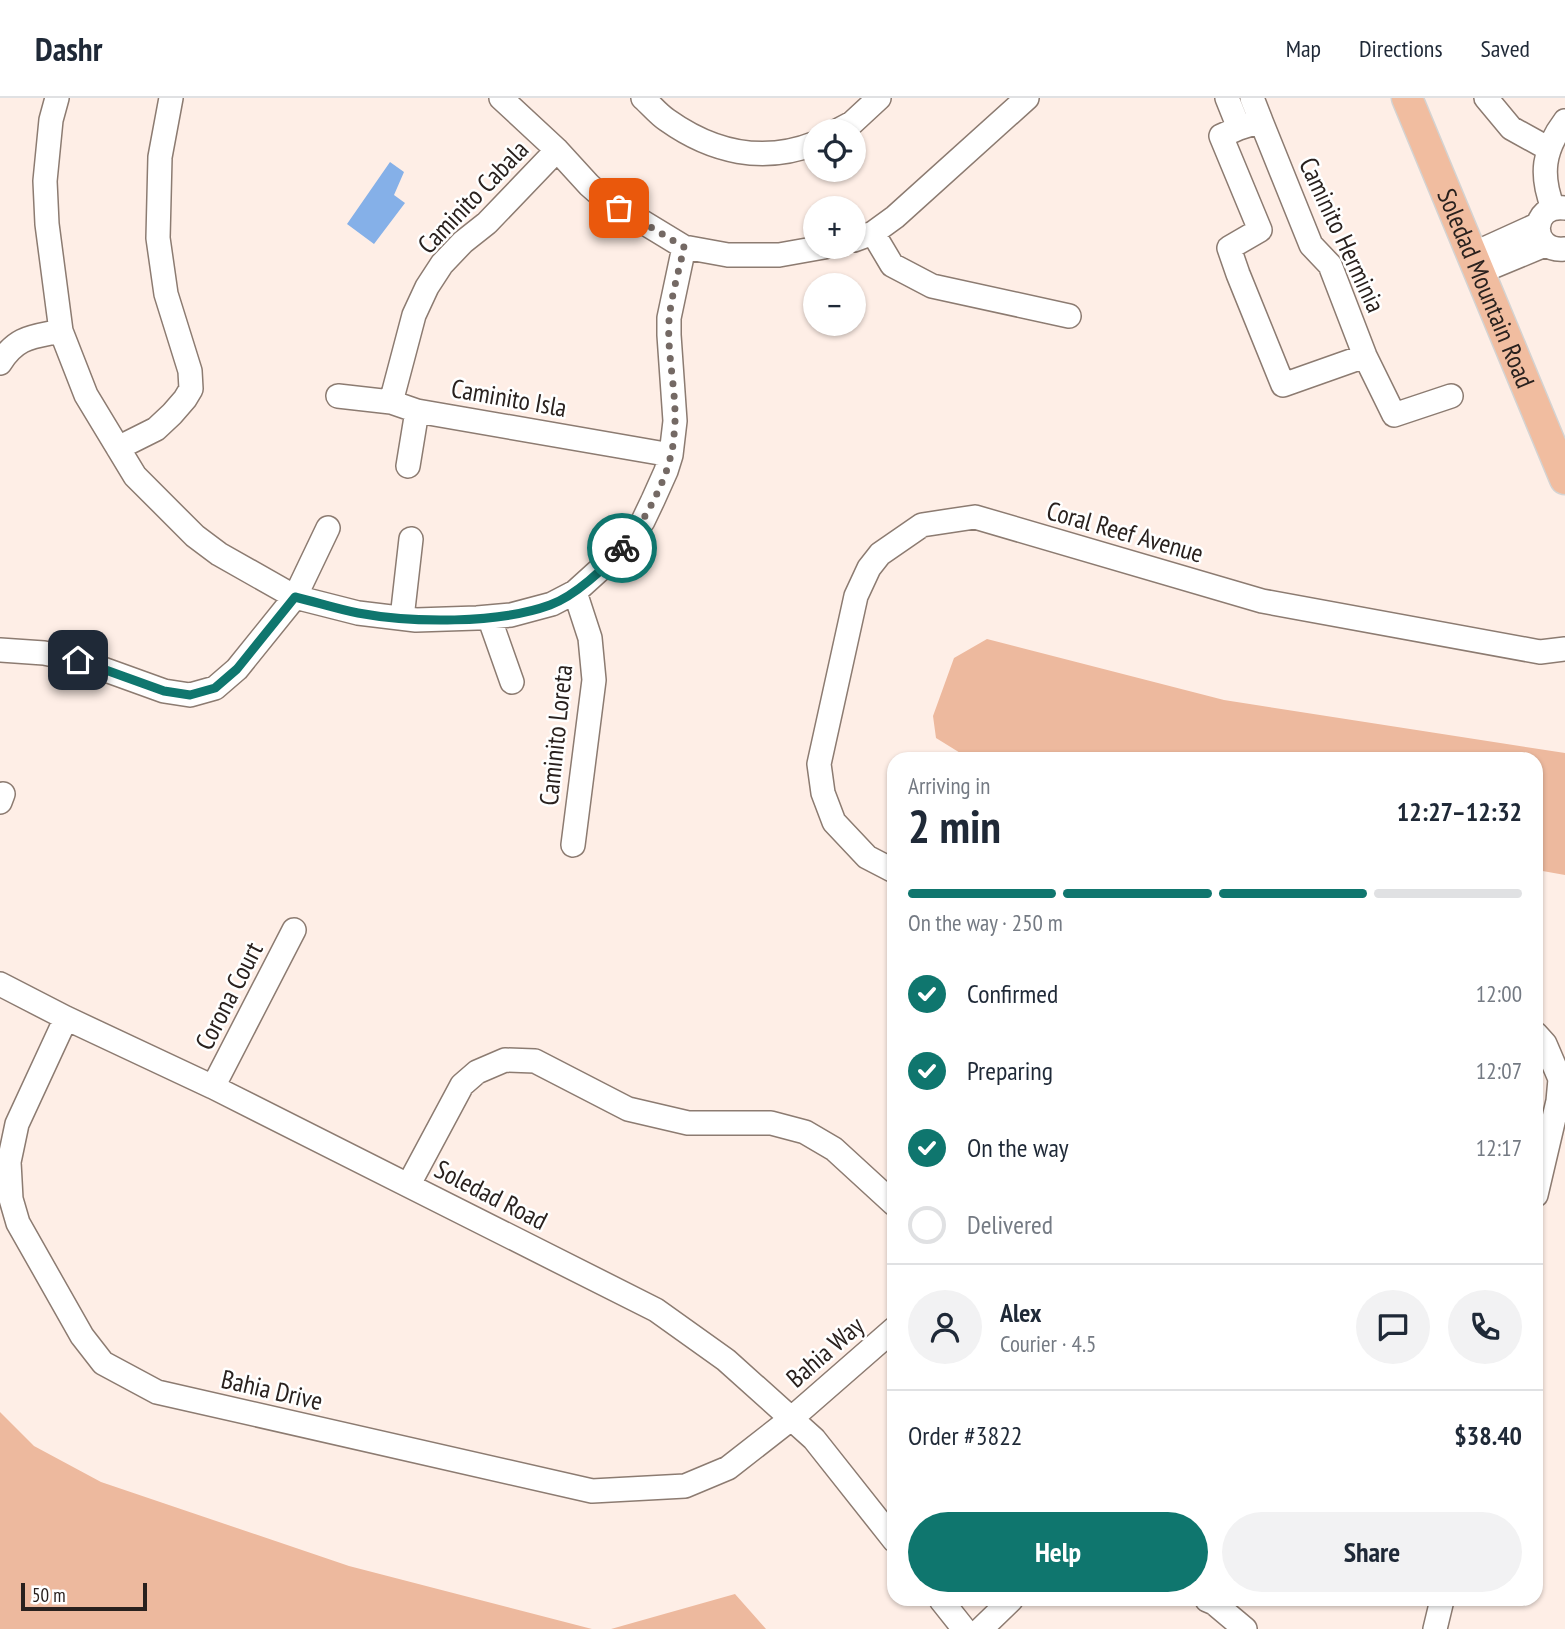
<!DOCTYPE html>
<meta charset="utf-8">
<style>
:root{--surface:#fff;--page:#f2f2f3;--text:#1f2937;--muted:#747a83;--line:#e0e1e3;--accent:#0f766e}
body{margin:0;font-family:"PT Sans Narrow",sans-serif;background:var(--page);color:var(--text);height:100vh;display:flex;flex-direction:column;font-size:26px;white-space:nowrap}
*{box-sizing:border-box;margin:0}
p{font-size:23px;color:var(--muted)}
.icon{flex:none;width:38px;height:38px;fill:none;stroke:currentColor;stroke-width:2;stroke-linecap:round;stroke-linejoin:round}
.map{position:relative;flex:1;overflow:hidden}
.sheet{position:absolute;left:887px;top:654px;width:656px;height:854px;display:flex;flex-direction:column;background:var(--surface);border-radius:21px;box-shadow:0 2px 5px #0004}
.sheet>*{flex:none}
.tools{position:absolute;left:803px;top:21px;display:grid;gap:14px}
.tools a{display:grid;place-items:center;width:63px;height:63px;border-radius:50%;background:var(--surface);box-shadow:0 2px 5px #0004;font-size:35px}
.scale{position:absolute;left:21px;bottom:18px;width:126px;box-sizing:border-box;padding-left:7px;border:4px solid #29211e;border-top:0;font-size:19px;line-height:24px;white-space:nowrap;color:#29211e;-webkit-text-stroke:5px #fff;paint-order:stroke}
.pin{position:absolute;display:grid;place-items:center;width:60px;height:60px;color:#fff;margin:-30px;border-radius:14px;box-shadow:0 4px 10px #0006}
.courier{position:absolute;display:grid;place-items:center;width:70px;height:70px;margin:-35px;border:5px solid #0f766e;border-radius:50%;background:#fff;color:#222;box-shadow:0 2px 9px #0007}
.headline em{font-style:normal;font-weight:600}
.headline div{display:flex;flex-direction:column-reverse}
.headline{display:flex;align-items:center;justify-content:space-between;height:119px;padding:0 21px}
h1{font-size:46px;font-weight:600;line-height:52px}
.bar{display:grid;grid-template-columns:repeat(4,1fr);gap:10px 7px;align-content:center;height:84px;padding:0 21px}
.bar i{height:9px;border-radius:5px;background:var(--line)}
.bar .on{background:var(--accent)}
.bar p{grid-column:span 4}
.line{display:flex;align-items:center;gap:18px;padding:0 21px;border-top:2px solid var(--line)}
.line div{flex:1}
.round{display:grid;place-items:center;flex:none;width:74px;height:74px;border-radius:37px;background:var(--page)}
ol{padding:0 21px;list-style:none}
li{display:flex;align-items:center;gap:21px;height:77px}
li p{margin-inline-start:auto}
li .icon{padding:7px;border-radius:50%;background:var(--accent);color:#fff;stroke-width:4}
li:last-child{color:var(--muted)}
li i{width:38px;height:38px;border:4px solid var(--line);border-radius:50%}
.primary-button{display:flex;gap:14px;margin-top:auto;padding:14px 21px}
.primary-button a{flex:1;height:80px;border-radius:42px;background:var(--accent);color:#fff;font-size:28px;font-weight:600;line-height:80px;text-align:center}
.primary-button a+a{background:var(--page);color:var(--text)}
header{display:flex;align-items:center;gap:42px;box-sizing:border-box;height:98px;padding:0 35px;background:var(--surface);border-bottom:2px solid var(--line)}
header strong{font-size:33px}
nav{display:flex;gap:38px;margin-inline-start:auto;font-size:24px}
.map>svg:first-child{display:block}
.green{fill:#edb99e}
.water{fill:#85b0e8}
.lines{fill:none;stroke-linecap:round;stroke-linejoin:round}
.minor-casing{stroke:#8c7b71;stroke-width:26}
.major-casing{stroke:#d4d3d2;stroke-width:33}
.minor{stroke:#fff;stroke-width:23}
.major{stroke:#f1bda0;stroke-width:30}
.done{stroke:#746964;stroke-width:7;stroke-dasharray:0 12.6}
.route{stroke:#0f766e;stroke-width:9}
.labels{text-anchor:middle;stroke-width:5;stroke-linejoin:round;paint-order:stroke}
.street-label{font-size:26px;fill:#29211e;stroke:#fff}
</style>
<header>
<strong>Dashr</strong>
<nav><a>Map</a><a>Directions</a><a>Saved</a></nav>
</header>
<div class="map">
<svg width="1565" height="1531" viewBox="0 0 1565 1531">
<rect width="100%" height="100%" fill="#feeee6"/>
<path class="green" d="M987 541 1224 602 1565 655V777L1537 772 1536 662 970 661 936 640 933 618 954 560Z
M0 1314 34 1348 101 1384 349 1468 592 1531H0Z
M735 1496 766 1531H611Z"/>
<path class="water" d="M390 64 404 74 394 97 405 105 374 146 347 126Z"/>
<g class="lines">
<g class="minor-casing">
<path id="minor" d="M57 0 51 22 45 83 47 126 61 233 86 297 135 378 195 438 219 456 295 499 358 515 416 522 477 520 511 517 552 506 575 494 617 456 630 441 643 423 653 402 666 373 671 357 675 323 669 237V220L684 149
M501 0 557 52 589 87 605 101 684 149 728 157H779L824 149
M643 0C651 7 658 16 667 22 712 54 763 66 816 45
M1227 0 1239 30 1261 23 1311 147 1330 167 1365 258 1394 317 1451 298
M1252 0 1261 23
M1486 0 1511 30 1549 51
M1239 30 1221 38 1260 132 1229 150 1238 176 1283 287 1365 258
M837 33 852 25 879 0
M1553 110C1540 77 1543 52 1565 23
M1565 110C1530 105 1529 155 1565 151
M873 135 892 167 932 188 1069 218
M854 142 873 135 895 119 1027 0
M1473 156 1539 126
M1480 174 1545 147
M0 265C17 238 33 239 61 233
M338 298 391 304 417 313 671 357
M391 304 414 217 427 189 442 166 463 144 487 125 557 52
M118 350 156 331 172 316 185 301 191 291 190 273 166 196 158 140 160 59 171 0
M408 368 417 313
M489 519 512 584
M402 520 411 441
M0 552 44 555 78 562 164 593 190 597 215 590 237 571 295 499 328 430
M0 704 3 696
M573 747 594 582 590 540 575 494
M894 773 867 759 834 724 823 695 819 666 856 498 869 470 880 456 922 427 975 419 1262 503 1540 554 1565 551
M0 886 66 920 213 989 656 1212 726 1262 814 1341 894 1442
M66 920 17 1026 9 1064 11 1101 18 1125 82 1238 103 1265 157 1294 592 1393 685 1388 728 1370 792 1320 894 1231
M1536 936 1545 946 1560 981 1558 1003 1536 1097
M213 989 294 832
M409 1086 462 987 477 974 505 962 535 963 628 1011 688 1025H771L805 1034 834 1051 894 1106
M941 1502 964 1531
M1207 1502 1214 1505 1245 1531
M981 1531 1011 1502
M1435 1531 1442 1502"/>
</g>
<g class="major-casing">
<g id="major">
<path id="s1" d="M1407 0 1565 381"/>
</g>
</g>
<use href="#minor" class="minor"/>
<use href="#major" class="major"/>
</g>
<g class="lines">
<path class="done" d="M619 110 684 149C679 173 671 198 669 223 667 256 676 291 675 324 674 335 674 346 671 356 666 384 641 430 622 450"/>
<path class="route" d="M78 562 164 593 190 597 215 590 237 571 295 499C316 504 337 511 358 515 412 525 498 526 550 507 575 498 605 470 622 450"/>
</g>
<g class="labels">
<g class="street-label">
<text transform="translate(473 99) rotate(-46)" y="9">Caminito Cabala</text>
<text transform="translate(1342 137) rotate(65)" y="9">Caminito Herminia</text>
<text dy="9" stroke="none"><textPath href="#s1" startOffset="206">Soledad Mountain Road</textPath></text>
<text transform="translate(509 300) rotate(10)" y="9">Caminito Isla</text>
<text transform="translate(1125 434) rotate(16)" y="9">Coral Reef Avenue</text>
<text transform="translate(556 637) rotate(-84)" y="9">Caminito Loreta</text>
<text transform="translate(229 898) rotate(-63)" y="9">Corona Court</text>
<text transform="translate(491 1097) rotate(27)" y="9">Soledad Road</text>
<text transform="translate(825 1254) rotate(-41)" y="9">Bahia Way</text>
<text transform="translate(272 1292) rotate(13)" y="9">Bahia Drive</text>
</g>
</g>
</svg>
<div class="tools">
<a><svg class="icon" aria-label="locate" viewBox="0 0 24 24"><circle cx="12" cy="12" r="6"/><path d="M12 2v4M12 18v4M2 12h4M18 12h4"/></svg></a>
<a>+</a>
<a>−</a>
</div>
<div class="scale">50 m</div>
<div class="pin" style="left:619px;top:110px;background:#ea580c"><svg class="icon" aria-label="bag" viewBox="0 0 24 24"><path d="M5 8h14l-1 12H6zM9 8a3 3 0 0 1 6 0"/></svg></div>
<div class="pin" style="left:78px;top:562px;background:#1f2937"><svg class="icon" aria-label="home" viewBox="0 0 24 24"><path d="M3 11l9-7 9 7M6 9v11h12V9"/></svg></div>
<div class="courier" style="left:622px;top:450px"><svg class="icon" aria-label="bike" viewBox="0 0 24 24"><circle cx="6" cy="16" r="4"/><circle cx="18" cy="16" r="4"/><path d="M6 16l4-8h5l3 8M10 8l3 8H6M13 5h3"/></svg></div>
<section class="sheet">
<div class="headline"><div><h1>2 min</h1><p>Arriving in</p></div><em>12:27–12:32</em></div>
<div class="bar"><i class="on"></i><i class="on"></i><i class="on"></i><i></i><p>On the way · 250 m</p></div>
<ol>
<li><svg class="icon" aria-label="check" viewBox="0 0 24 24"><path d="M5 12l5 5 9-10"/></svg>Confirmed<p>12:00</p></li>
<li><svg class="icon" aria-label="check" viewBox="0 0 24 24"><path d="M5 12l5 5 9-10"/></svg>Preparing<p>12:07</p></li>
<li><svg class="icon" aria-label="check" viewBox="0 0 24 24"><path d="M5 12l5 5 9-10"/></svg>On the way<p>12:17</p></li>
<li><i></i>Delivered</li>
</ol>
<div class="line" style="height:126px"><a class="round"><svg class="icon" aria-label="person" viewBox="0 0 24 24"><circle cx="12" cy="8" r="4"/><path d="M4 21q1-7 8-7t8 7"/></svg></a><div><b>Alex</b><p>Courier · 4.5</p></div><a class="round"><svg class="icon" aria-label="chat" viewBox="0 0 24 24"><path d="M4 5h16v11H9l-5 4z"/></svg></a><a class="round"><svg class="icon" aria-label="phone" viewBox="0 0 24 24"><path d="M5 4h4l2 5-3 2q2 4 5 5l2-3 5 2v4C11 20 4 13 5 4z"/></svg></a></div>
<div class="line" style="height:91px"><div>Order #3822</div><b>$38.40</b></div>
<div class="primary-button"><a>Help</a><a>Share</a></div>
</section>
</div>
